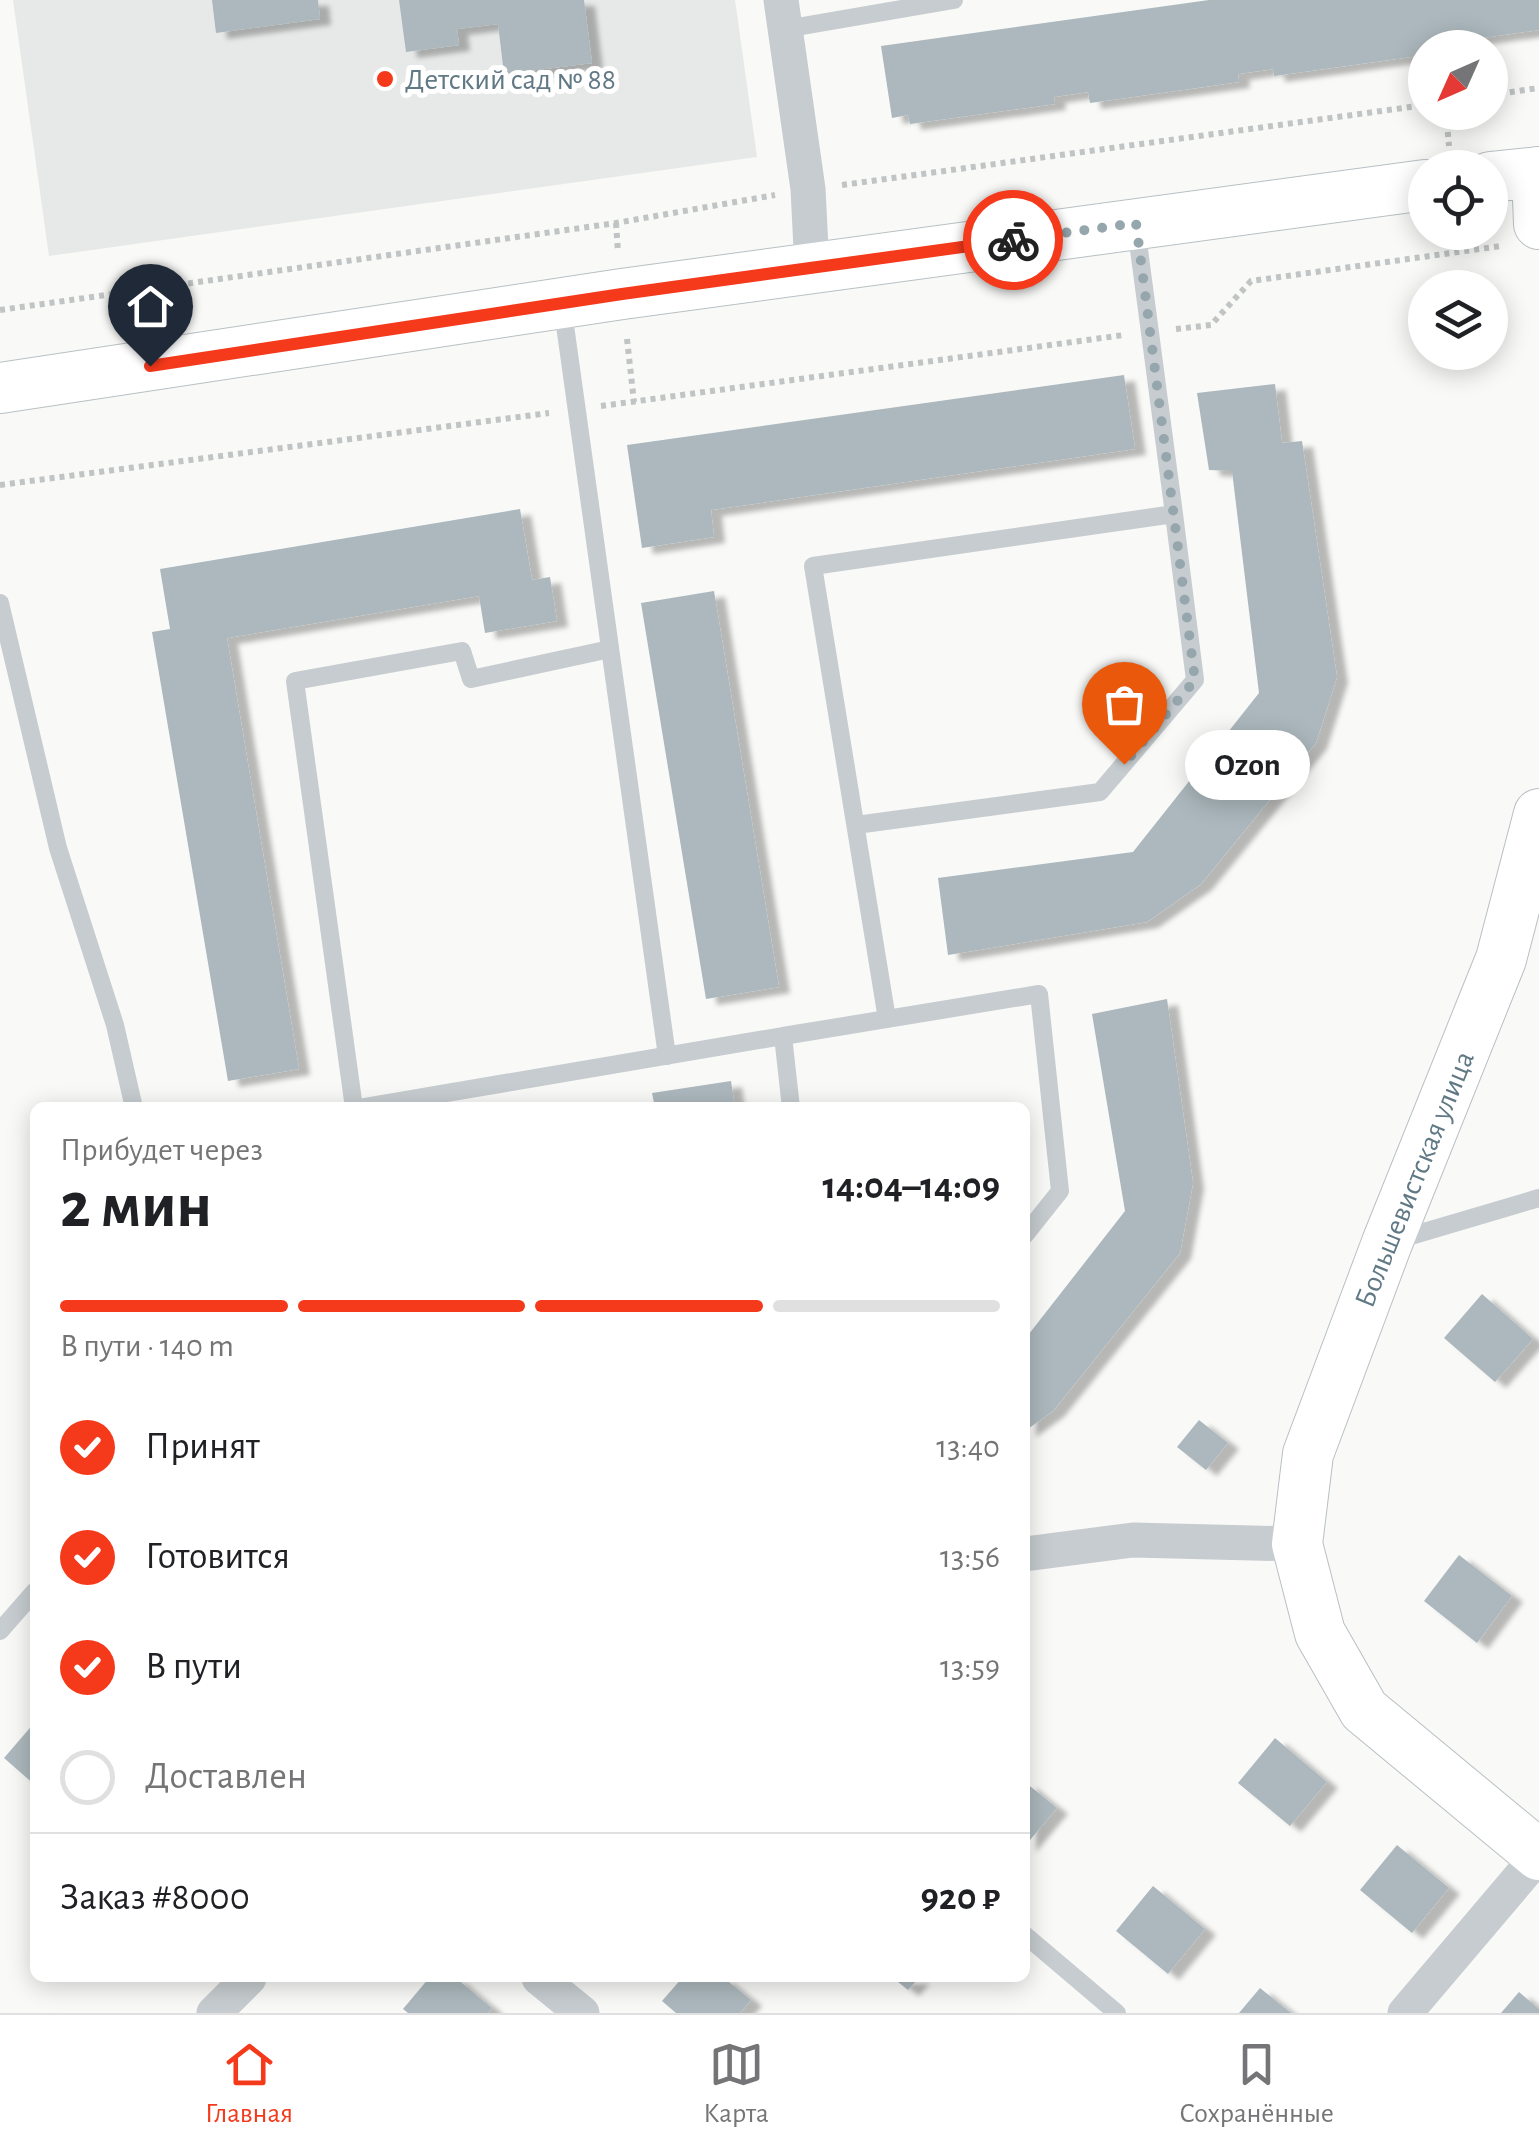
<!DOCTYPE html>
<html lang="ru">
<meta charset="utf-8">
<style>
:root{--surface:#fff;--page:#f6f6f6;--text:#202124;--muted:#757577;--line:#e0e0e0;--accent:#f5391b}
body{margin:0;font-family:"Alegreya Sans",sans-serif;background:var(--page);color:var(--text);height:100vh;display:flex;flex-direction:column;font-size:38px;white-space:nowrap}
*{box-sizing:border-box;margin:0}
p{font-size:32px;color:var(--muted)}
.icon{flex:none;width:55px;height:55px;fill:none;stroke:currentColor;stroke-width:2;stroke-linecap:round;stroke-linejoin:round}
.map{position:relative;flex:1;overflow:hidden}
.side{position:absolute;left:30px;top:1102px;width:1000px;height:880px;display:flex;flex-direction:column;background:var(--surface);border-radius:15px;box-shadow:0 5px 25px #0003}
.side>*{flex:none}
.needle{width:65px;rotate:225deg}
.fabs{position:absolute;left:1408px;top:30px;display:grid;gap:20px}
.fabs a{display:grid;place-items:center;width:100px;height:100px;border-radius:50%;background:var(--surface);box-shadow:0 5px 25px #0003;font-size:50px}
.pin{position:absolute;display:grid;place-items:center;width:85px;height:85px;color:#fff;margin:-102px -42px;border-radius:50% 50% 50% 0;rotate:-45deg;box-shadow:0 0 10px #0007}
.pin .icon{rotate:45deg}
.courier{position:absolute;display:grid;place-items:center;width:100px;height:100px;margin:-50px;border:8px solid #f5391b;border-radius:50%;background:#fff;color:#222;box-shadow:0 2px 12px #0007}
.bubble{position:absolute;height:70px;border-radius:35px;background:var(--surface);box-shadow:0 5px 25px #0003;font-size:32px;font-weight:700;line-height:70px;text-align:center}
.summary em{font-style:normal;font-weight:700}
.summary div{display:flex;flex-direction:column-reverse}
.summary{display:flex;align-items:center;justify-content:space-between;height:170px;padding:0 30px}
h1{font-size:65px;font-weight:700;line-height:75px}
.bar{display:grid;grid-template-columns:repeat(4,1fr);gap:15px 10px;align-content:center;height:120px;padding:0 30px}
.bar i{height:12px;border-radius:8px;background:var(--line)}
.bar .selected{background:var(--accent)}
.bar p{grid-column:span 4}
.line{display:flex;align-items:center;gap:25px;padding:0 30px;border-top:2px solid var(--line)}
.line div{flex:1}
ol{padding:0 30px;list-style:none}
li{display:flex;align-items:center;gap:30px;height:110px}
li p{margin-inline-start:auto}
li .icon{padding:10px;border-radius:50%;background:var(--accent);color:#fff;stroke-width:4}
li:last-child{color:var(--muted)}
li i{width:55px;height:55px;border:5px solid var(--line);border-radius:50%}
.tab-bar{display:flex;justify-content:space-around;align-items:center;height:140px;border-top:2px solid var(--line);background:var(--surface);font-size:28px;color:var(--muted)}
.tab-bar a{display:grid;justify-items:center;gap:5px}
.tab-bar .selected{color:var(--accent)}
.map>svg:first-child{display:block}
.built{fill:#e7e9e8}
.building{fill:#acb8bd;filter:url(#shadow)}
.lines{fill:none;stroke-linecap:round;stroke-linejoin:round}
.secondary-casing{stroke:#b8c0c4;stroke-width:52}
.path{stroke:#c0c4c5;stroke-width:6;stroke-dasharray:5 5;stroke-linecap:butt}
.lane{stroke:#c6cccf;stroke-width:18}
.street{stroke:#c6cccf;stroke-width:35}
.secondary{stroke:#fff;stroke-width:50}
.done{stroke:#96a6ad;stroke-width:10;stroke-dasharray:0 18}
.route{stroke:#f5391b;stroke-width:12}
.poi-dot{fill:#f5391b;stroke:#fff;stroke-width:4}
.labels{text-anchor:middle;stroke-width:10;stroke-linejoin:round;paint-order:stroke}
.poi-label{font-size:30px;fill:#617985;stroke:#fff;text-anchor:start}
.street-label{font-size:30px;fill:#617985;stroke:#fff}
</style>
<div class="map">
<svg width="1539" height="2013" viewBox="0 0 1539 2013">
<defs>
<filter id="shadow"><feDropShadow dx="11" dy="6" stdDeviation="2.5" flood-color="#0004"/></filter>
</defs>
<rect width="100%" height="100%" fill="#f9f9f7"/>
<path class="built" d="M13 0H735L757 157 49 256Z"/>
<path class="building" d="M212 0H318L320 19 216 33Z
M399 0H584L592 63 504 74 498 24 457 29 459 45 406 52Z
M1209 0H1539V30L1433 45 1425 48V55L1274 76 1273 69 1238 74 1239 82 1090 103 1088 92 1054 97 1055 104 910 124 908 115 892 118 881 46Z
M1124 375 1135 449 711 510 714 537 642 548 627 445Z
M1275 384 1282 443 1302 441 1337 677 1316 743 1201 884 1147 922 948 955 938 878 1133 852 1259 693 1232 471 1209 470 1197 393Z
M520 509 532 580 550 577 557 621 485 633 479 596 227 638 299 1069 228 1081 152 632 170 629 160 569Z
M714 591 779 987 706 999 641 603Z
M1167 999 1193 1183 1180 1253 1053 1411 1025 1431V1339L1125 1211 1092 1014Z
M731 1081 735 1108H655L652 1093Z
M1482 1294 1533 1339 1495 1382 1444 1338Z
M1199 1420 1228 1443 1206 1470 1177 1447Z
M1459 1555 1512 1596 1477 1643 1424 1601Z
M35 1722V1785L4 1758Z
M1275 1738 1327 1782 1290 1826 1238 1783Z
M1025 1782 1057 1808 1025 1846Z
M1397 1845 1449 1888 1412 1933 1360 1890Z
M1153 1886 1205 1929 1168 1974 1116 1931Z
M429 1978H456L492 2008 488 2013H408L403 2009Z
M682 1978H724L751 2000 740 2013H676L662 2001Z
M893 1978H919L908 1990Z
M1260 1988 1291 2013H1239Z
M1519 1992 1539 2009V2013H1501Z"/>
<g class="lines">
<g class="secondary-casing">
<path id="secondary" d="M1537 172 1539 224
M1490 177 1539 172
M0 388 622 294 1425 185
M1539 814 1501 959 1387 1243 1308 1454 1297 1544 1320 1633 1364 1710 1539 1855"/>
</g>
<path class="path" d="M1490 95 1539 88
M1446 112 1449 146
M842 185 1425 105
M616 223 618 252
M1455 232 1456 252
M0 310 616 223 775 195
M1176 329 1211 325 1251 281 1501 246
M627 339 634 402
M601 406 1124 335
M0 485 549 413"/>
<path class="lane" d="M785 29 954 0
M1136 227 1174 514
M562 304 667 1056
M0 603 58 848 115 1025 134 1108
M856 825 1100 792 1195 680 1174 514 813 566 887 1019
M354 1108 295 681 462 651 471 679 610 649
M358 1108 783 1036
M791 1108 783 1036 1039 994 1060 1191 1025 1235
M1397 1240 1539 1198
M0 1631 35 1591
M1025 1935 1117 2013"/>
<path class="street" d="M781 0 808 189 812 268
M1025 1554 1133 1540 1297 1544
M539 1978 582 2013
M214 2013 249 1978
M1405 2013 1539 1855"/>
<use href="#secondary" class="secondary"/>
</g>
<g class="lines">
<path class="done" d="M1013 240 1136 223 1195 680 1124 764"/>
<path class="route" d="M150 366 622 294 1013 240"/>
</g>
<circle class="poi-dot" cx="385" cy="79" r="10"/>
<g class="labels">
<g class="poi-label">
<text x="405" y="89">Детский сад № 88</text>
</g>
<g class="street-label">
<text transform="translate(1414 1179) rotate(-68)" y="10">Большевистская улица</text>
</g>
</g>
</svg>
<div class="fabs">
<a><svg class="needle" viewBox="-14 -14 28 28"><path d="M0-13l5 13h-10z" fill="#e53935"/><path d="M0 13l5-13h-10z" fill="#757577"/></svg></a>
<a><svg class="icon" aria-label="locate" viewBox="0 0 24 24"><circle cx="12" cy="12" r="6"/><path d="M12 2v4M12 18v4M2 12h4M18 12h4"/></svg></a>
<a><svg class="icon" aria-label="layers" viewBox="0 0 24 24"><path d="M12 4l9 5-9 5-9-5zM3 14l9 5 9-5"/></svg></a>
</div>
<div class="pin" style="left:1124px;top:764px;background:#ea580c"><svg class="icon" aria-label="bag" viewBox="0 0 24 24"><path d="M5 8h14l-1 12H6zM9 8a3 3 0 0 1 6 0"/></svg></div>
<div class="pin" style="left:150px;top:366px;background:#1f2937"><svg class="icon" aria-label="home" viewBox="0 0 24 24"><path d="M3 11l9-7 9 7M6 9v11h12V9"/></svg></div>
<div class="courier" style="left:1013px;top:240px"><svg class="icon" aria-label="bike" viewBox="0 0 24 24"><circle cx="6" cy="16" r="4"/><circle cx="18" cy="16" r="4"/><path d="M6 16l4-8h5l3 8M10 8l3 8H6M13 5h3"/></svg></div>
<div class="bubble" style="left:1185px;top:730px;width:125px">Ozon</div>
<section class="side">
<div class="summary"><div><h1>2 мин</h1><p>Прибудет через</p></div><em>14:04–14:09</em></div>
<div class="bar"><i class="selected"></i><i class="selected"></i><i class="selected"></i><i></i><p>В пути · 140 m</p></div>
<ol>
<li><svg class="icon" aria-label="check" viewBox="0 0 24 24"><path d="M5 12l5 5 9-10"/></svg>Принят<p>13:40</p></li>
<li><svg class="icon" aria-label="check" viewBox="0 0 24 24"><path d="M5 12l5 5 9-10"/></svg>Готовится<p>13:56</p></li>
<li><svg class="icon" aria-label="check" viewBox="0 0 24 24"><path d="M5 12l5 5 9-10"/></svg>В пути<p>13:59</p></li>
<li><i></i>Доставлен</li>
</ol>
<div class="line" style="height:130px"><div>Заказ #8000</div><b>920 ₽</b></div>
</section>
</div>
<nav class="tab-bar">
<a class="selected"><svg class="icon" aria-label="home" viewBox="0 0 24 24"><path d="M3 11l9-7 9 7M6 9v11h12V9"/></svg>Главная</a>
<a><svg class="icon" aria-label="map" viewBox="0 0 24 24"><path d="M3 6l6-2 6 2 6-2v14l-6 2-6-2-6 2zM9 4v14M15 6v14"/></svg>Карта</a>
<a><svg class="icon" aria-label="saved" viewBox="0 0 24 24"><path d="M7 4h10v16l-5-4-5 4z"/></svg>Сохранённые</a>
</nav>
